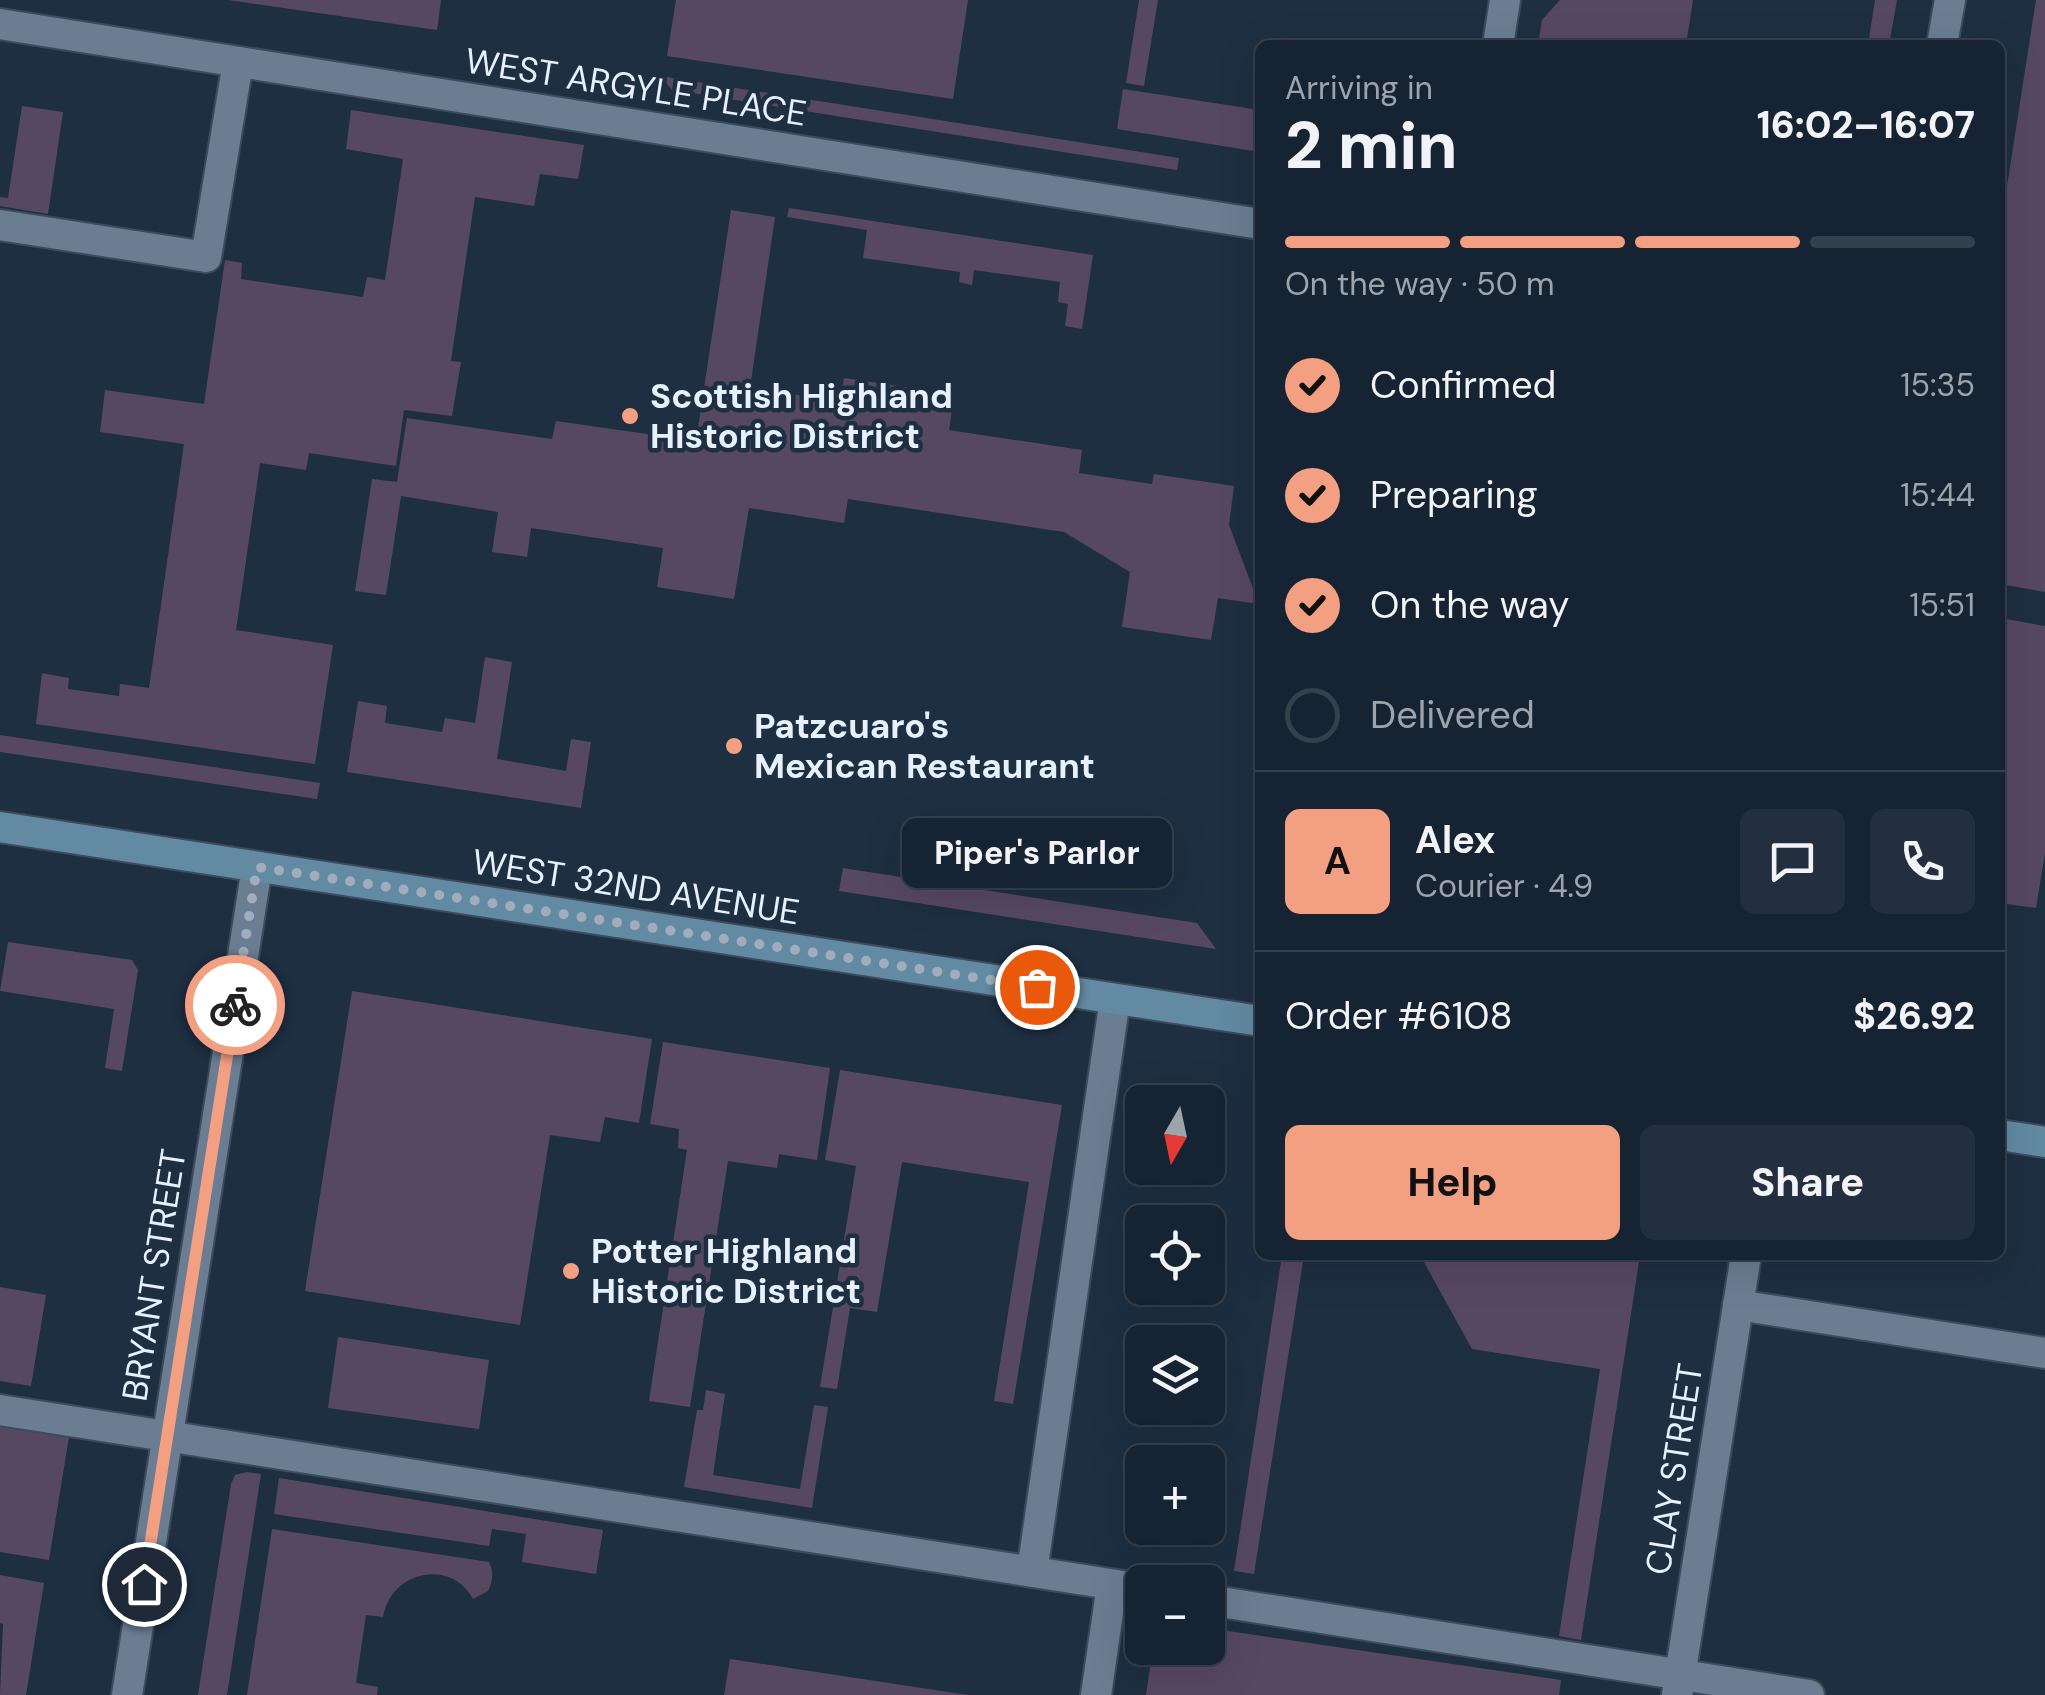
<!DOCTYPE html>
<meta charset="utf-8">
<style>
:root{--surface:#162332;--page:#232f3e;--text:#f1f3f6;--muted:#9ea4ac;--line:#35404d;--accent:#f39f82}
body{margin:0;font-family:"DM Sans",sans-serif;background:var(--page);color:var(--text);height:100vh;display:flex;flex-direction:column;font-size:38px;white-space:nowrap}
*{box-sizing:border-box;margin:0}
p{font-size:32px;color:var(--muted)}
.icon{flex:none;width:55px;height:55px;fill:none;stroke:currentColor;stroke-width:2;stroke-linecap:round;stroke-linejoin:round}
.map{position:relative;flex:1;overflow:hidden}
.side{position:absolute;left:1255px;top:40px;width:750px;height:1220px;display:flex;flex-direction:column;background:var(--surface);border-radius:15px;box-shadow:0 10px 40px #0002,0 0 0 2px var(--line)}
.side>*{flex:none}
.needle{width:65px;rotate:189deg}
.tools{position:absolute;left:1125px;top:1085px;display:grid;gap:20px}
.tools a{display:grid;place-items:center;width:100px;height:100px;border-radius:15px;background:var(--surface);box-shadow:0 10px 40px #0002,0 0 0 2px var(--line);font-size:50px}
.pin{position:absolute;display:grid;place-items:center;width:85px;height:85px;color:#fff;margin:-42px;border:5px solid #fff;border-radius:50%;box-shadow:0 2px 10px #0007}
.courier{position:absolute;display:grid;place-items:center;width:100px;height:100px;margin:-50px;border:8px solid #f39f82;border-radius:50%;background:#fff;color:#222;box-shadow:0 2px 12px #0007}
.bubble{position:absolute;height:70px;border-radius:15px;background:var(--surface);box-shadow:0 10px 40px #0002,0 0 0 2px var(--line);font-size:32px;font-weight:800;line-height:70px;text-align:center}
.overview em{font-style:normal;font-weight:800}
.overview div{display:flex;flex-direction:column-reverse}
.overview{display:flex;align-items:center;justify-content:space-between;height:170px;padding:0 30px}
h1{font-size:65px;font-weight:800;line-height:75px}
.bar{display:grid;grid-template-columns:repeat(4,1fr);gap:15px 10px;align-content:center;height:120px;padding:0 30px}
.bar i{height:12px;border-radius:8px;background:var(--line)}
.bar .active{background:var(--accent)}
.bar p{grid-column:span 4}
.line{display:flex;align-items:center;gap:25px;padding:0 30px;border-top:2px solid var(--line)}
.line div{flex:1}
.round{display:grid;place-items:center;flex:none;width:105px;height:105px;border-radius:15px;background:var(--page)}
ol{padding:0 30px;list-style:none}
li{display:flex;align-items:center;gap:30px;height:110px}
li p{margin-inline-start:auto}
li .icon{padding:10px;border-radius:50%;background:var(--accent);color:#111;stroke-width:4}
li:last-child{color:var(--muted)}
li i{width:55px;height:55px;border:5px solid var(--line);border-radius:50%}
.button{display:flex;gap:20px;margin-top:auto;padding:20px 30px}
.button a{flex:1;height:115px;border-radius:15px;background:var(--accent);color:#111;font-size:40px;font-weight:800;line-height:115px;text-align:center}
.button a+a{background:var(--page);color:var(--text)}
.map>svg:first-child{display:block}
.green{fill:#574862}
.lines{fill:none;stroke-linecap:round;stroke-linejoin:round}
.lane-casing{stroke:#3d4b5b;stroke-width:34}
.street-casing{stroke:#3d4b5b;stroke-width:34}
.secondary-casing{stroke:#3d4b5b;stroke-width:34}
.lane{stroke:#6a7d93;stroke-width:30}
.street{stroke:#6a7d93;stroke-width:30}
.secondary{stroke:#628aa2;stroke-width:30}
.done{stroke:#a1adbc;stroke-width:10;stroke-dasharray:0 18}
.route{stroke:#f39f82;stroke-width:12}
.poi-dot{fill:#f39f82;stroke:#1e2f42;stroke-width:4}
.labels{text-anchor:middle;stroke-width:9;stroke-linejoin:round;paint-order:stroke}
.street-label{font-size:35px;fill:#e7f1fe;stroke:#1e2f42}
.poi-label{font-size:35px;font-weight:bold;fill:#e7f1fe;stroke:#1e2f42;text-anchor:start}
</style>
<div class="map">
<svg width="2045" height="1695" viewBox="0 0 2045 1695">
<rect width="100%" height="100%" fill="#1e2f42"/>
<path class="green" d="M228 0H441L437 30Z
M676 0H968L953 99 667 56Z
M1139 0H1158L1144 86 1126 83Z
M1560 0H1693L1686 45H1538L1542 20Z
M1875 0H1897L1889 45H1868Z
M2036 0H2045V592L2000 584V231Z
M660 76 1179 158 1177 170 672 90Z
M1123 89 1260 110V152L1117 129Z
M22 106 63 112 48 214 0 206V197L8 198Z
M351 110 584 145 578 179 540 174 534 206 475 197 451 361 461 362 452 416 404 410 396 466 309 453 306 470 260 463 236 630 333 645 315 764 36 724 42 673 69 678 68 689 119 696 120 684 149 688 184 444 100 432 105 390 204 404 225 260 242 263 241 279 363 297 367 277 385 280 403 159 346 149Z
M789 208 1093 255 1082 329 1065 326 1068 304 1058 302 1060 282 974 270 972 285 959 282 960 272 863 258 867 230 787 217Z
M731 210 775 217 750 388 840 401 844 378 954 394 949 430 1082 450 1079 473 1152 484 1154 474 1234 486 1229 525 1259 604 1218 598 1211 640 1122 627 1130 572 1064 532 848 499 844 523 749 508 734 599 657 587 663 548 531 528 527 557 492 552 498 512 401 496 386 595 355 591 372 479 397 482 407 418 552 439 556 421 696 441Z
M2000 618 2045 626V853L2036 908 2000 903Z
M485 657 512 662 497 759 566 771 571 739 591 742 581 808 347 772 358 701 387 706 385 723 442 732 445 718 475 723Z
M0 735 320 783 317 799 0 752Z
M843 868 1197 923 1216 949 839 891Z
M8 942 132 960 138 970 122 1071 105 1068 114 1009 0 991Z
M352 991 652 1039 639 1123 605 1117 600 1142 550 1135 520 1325 305 1291Z
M663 1042 830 1068 817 1160 779 1154 777 1168 728 1161 690 1407 649 1401 687 1150 678 1148 679 1129 650 1124Z
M840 1070 1062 1105 1013 1404 994 1401 1029 1182 902 1162 877 1312 850 1308 837 1389 820 1387 856 1166 825 1160Z
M1282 1255H1304L1254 1574 1234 1571Z
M1420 1255H1640L1581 1640 1559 1636 1600 1369 1472 1349Z
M0 1287 46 1295 31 1386 0 1381Z
M338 1337 489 1360 479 1429 328 1408Z
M706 1390 725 1394 713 1475 800 1489 814 1405 828 1407 812 1508 684 1487 697 1410H703Z
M0 1412 71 1424 49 1560 0 1552Z
M247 1472 261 1474 227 1695H198L231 1484 235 1475Z
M279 1478 603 1530 596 1574 522 1562 526 1534 492 1529 489 1546 274 1514Z
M272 1529 489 1562C494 1573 493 1580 488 1591L473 1599C451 1558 391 1571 383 1617L366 1615 356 1683 378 1687 377 1695H247Z
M0 1575 44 1583 26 1695H0L3 1624 0 1623Z
M1208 1628 1561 1680 1559 1695H1146L1153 1648H1208Z
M730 1659 968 1695H724Z"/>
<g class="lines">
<g class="lane-casing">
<path id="lane" d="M1498 45 1505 0
M0 225 206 257 238 62
M1738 1305 2045 1353
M0 1410 1142 1589
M1032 1572 1115 999
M1208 1600 1809 1695
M1096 1695 1112 1585"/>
</g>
<g class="street-casing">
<path id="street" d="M0 24 1260 224
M1942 45 1950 0
M127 1695 257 867
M1677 1695 1746 1255"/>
</g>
<g class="secondary-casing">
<path id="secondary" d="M0 827 1260 1021
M2000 1135 2045 1142"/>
</g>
<use href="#lane" class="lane"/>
<use href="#street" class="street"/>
<use href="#secondary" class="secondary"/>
</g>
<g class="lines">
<path class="done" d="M235 1005 257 867 1037 987"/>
<path class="route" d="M144 1584 235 1005"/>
</g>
<g class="poi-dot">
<circle cx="630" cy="416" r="10"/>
<circle cx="734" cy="746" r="10"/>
<circle cx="571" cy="1271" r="10"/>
</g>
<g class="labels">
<g class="street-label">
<text transform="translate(636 87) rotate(9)" y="12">WEST ARGYLE PLACE</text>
<text transform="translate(636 887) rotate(9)" y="12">WEST 32ND AVENUE</text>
<text transform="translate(154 1275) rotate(-81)" y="12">BRYANT STREET</text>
<text transform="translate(1674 1469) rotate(-81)" y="12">CLAY STREET</text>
</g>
<g class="poi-label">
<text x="650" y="408">Scottish Highland<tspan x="650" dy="40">Historic District</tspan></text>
<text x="754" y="738">Patzcuaro's<tspan x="754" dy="40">Mexican Restaurant</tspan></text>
<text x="591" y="1263">Potter Highland<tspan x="591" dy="40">Historic District</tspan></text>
</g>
</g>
</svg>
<div class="tools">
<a><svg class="needle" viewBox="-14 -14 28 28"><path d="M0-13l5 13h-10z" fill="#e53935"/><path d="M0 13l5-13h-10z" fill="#9ea4ac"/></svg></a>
<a><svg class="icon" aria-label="locate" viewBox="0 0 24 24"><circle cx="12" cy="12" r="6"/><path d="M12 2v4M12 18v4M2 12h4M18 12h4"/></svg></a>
<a><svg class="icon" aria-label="layers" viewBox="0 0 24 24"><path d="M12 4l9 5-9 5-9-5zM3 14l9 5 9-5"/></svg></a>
<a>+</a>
<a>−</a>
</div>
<div class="pin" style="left:1037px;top:987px;background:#ea580c"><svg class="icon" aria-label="bag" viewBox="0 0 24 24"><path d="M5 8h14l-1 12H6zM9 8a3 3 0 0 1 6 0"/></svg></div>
<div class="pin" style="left:144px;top:1584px;background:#1f2937"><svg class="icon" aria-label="home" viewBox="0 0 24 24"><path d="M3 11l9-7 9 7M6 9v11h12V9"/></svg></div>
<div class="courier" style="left:235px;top:1005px"><svg class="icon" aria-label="bike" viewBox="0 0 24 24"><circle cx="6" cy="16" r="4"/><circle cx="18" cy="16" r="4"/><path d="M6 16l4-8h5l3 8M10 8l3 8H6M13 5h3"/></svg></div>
<div class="bubble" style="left:902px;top:818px;width:270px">Piper's Parlor</div>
<section class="side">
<div class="overview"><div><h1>2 min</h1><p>Arriving in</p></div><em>16:02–16:07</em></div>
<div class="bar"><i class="active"></i><i class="active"></i><i class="active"></i><i></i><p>On the way · 50 m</p></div>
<ol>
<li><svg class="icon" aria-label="check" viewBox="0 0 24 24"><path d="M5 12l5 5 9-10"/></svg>Confirmed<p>15:35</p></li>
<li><svg class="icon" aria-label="check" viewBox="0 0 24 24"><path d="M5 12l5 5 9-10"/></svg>Preparing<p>15:44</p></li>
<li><svg class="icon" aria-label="check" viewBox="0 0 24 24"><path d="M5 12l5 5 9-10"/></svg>On the way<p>15:51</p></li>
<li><i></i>Delivered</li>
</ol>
<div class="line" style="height:180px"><b class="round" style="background:var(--accent);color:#111">A</b><div><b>Alex</b><p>Courier · 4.9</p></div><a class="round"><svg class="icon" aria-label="chat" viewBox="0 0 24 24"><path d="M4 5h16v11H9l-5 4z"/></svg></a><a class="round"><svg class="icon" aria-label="phone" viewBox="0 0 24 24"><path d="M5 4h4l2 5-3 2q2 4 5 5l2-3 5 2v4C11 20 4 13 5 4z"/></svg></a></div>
<div class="line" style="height:130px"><div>Order #6108</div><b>$26.92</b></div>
<div class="button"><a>Help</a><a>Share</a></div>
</section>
</div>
